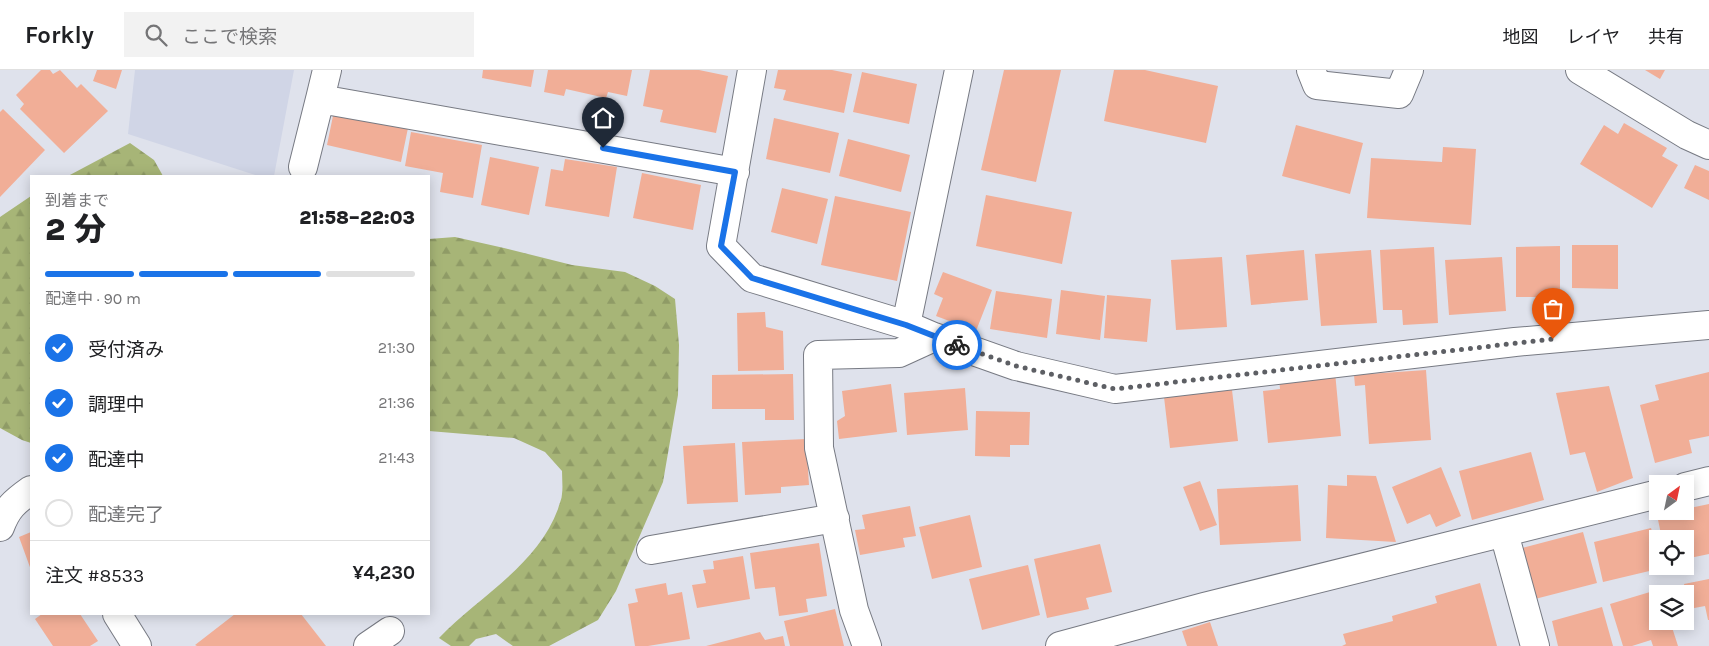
<!DOCTYPE html>
<html lang="ja">
<meta charset="utf-8">
<style>
:root{--surface:#fff;--page:#f2f2f2;--text:#202124;--muted:#757577;--line:#e0e0e0;--accent:#1a73e8}
body{margin:0;font-family:Karla,"Noto Sans JP",sans-serif;background:var(--page);color:var(--text);height:100vh;display:flex;flex-direction:column;font-size:19px;white-space:nowrap}
*{box-sizing:border-box;margin:0}
p{font-size:16px;color:var(--muted)}
.icon{flex:none;width:28px;height:28px;fill:none;stroke:currentColor;stroke-width:2;stroke-linecap:round;stroke-linejoin:round}
.map{position:relative;flex:1;overflow:hidden}
.drawer{position:absolute;left:30px;top:105px;width:400px;height:440px;display:flex;flex-direction:column;background:var(--surface);border-radius:0px;box-shadow:0 2px 12px #0003}
.drawer>*{flex:none}
.needle{width:32px;rotate:33deg}
.controls{position:absolute;left:1649px;top:405px;display:grid;gap:10px}
.controls a{display:grid;place-items:center;width:45px;height:45px;border-radius:0px;background:var(--surface);box-shadow:0 2px 12px #0003;font-size:25px}
.pin{position:absolute;display:grid;place-items:center;width:42px;height:42px;color:#fff;margin:-51px -21px;border-radius:50% 50% 50% 0;rotate:-45deg;box-shadow:0 0 5px #0007}
.pin .icon{rotate:45deg}
.courier{position:absolute;display:grid;place-items:center;width:50px;height:50px;margin:-25px;border:4px solid #1a73e8;border-radius:50%;background:#fff;color:#222;box-shadow:0 1px 6px #0007}
.overview em{font-style:normal;font-weight:800}
.overview div{display:flex;flex-direction:column-reverse}
.overview{display:flex;align-items:center;justify-content:space-between;height:85px;padding:0 15px}
h1{font-size:32px;font-weight:800;line-height:38px}
.bar{display:grid;grid-template-columns:repeat(4,1fr);gap:8px 5px;align-content:center;height:60px;padding:0 15px}
.bar i{height:6px;border-radius:4px;background:var(--line)}
.bar .selected{background:var(--accent)}
.bar p{grid-column:span 4}
.line{display:flex;align-items:center;gap:12px;padding:0 15px;border-top:1px solid var(--line)}
.line div{flex:1}
ol{padding:0 15px;list-style:none}
li{display:flex;align-items:center;gap:15px;height:55px}
li p{margin-inline-start:auto}
li .icon{padding:5px;border-radius:50%;background:var(--accent);color:#fff;stroke-width:4}
li:last-child{color:var(--muted)}
li i{width:28px;height:28px;border:2px solid var(--line);border-radius:50%}
header{display:flex;align-items:center;gap:30px;box-sizing:border-box;height:70px;padding:0 25px;background:var(--surface);border-bottom:1px solid var(--line)}
header strong{font-size:24px}
nav{display:flex;gap:28px;margin-inline-start:auto;font-size:18px}
.search{width:350px;height:45px;background:var(--page);display:flex;align-items:center;gap:12px;box-sizing:border-box;padding:0 18px;border-radius:0px;color:var(--muted);font-size:19px}
.map>svg:first-child{display:block}
.built{fill:#d0d5e6}
.forest{fill:url(#forest-firs)}
.building{fill:#f1ae97}
.lines{fill:none;stroke-linecap:round;stroke-linejoin:round}
.minor-casing{stroke:#777a83;stroke-width:30}
.tertiary-casing{stroke:#777a83;stroke-width:30}
.minor{stroke:#fff;stroke-width:28}
.tertiary{stroke:#fff;stroke-width:28}
.done{stroke:#5d5f64;stroke-width:5;stroke-dasharray:0 9}
.route{stroke:#1a73e8;stroke-width:6}
</style>
<header>
<strong>Forkly</strong>
<div class="search"><svg class="icon" aria-label="search" viewBox="0 0 24 24"><circle cx="10" cy="10" r="6"/><path d="M15 15l6 6"/></svg>ここで検索</div>
<nav><a>地図</a><a>レイヤ</a><a>共有</a></nav>
</header>
<div class="map">
<svg width="1709" height="576" viewBox="0 0 1709 576">
<defs>
<pattern id="forest-firs" width="22" height="20" patternUnits="userSpaceOnUse" patternTransform="scale(1.25)"><rect width="22" height="20" fill="#a7b577"/><path d="M5 1l3.5 6h-7zM16 11l3.5 6h-7z" fill="#8f9b66"/></pattern>
</defs>
<rect width="100%" height="100%" fill="#dfe2ec"/>
<path class="built" d="M135 0H294L274 106H258L128 64Z"/>
<path class="forest" d="M130 73 154 90 163 106H68Z
M31 126V373L22 370 0 358V147Z
M455 167 504 178 572 195 625 202 655 216 675 229 679 275 678 325 663 412 616 521 598 550 549 576H513L496 564 476 569 469 576H451L439 568C479 526 537 496 558 439 559 434 562 429 562 424 563 417 562 409 562 401L545 382 514 368 429 361V169Z"/>
<path class="building" d="M41 0H50L53 4 60 0 77 18 81 14 108 41 64 83 20 39 24 34 16 25Z
M97 0H122L116 19 93 11Z
M483 0H534L531 17 482 8Z
M548 0H632L627 26 608 22 606 28 566 19 564 26 544 22Z
M650 0H699L728 6 716 63 660 52 663 40 643 36Z
M778 0H832L852 4 844 43 783 30 786 20 774 18Z
M1004 0H1061L1036 112 981 100Z
M1114 0H1145L1218 16 1206 73 1104 51Z
M1645 0H1665L1660 9Z
M862 2 917 14 909 54 853 42Z
M3 39 45 80 0 127V42Z
M334 41 408 58 401 92 327 75Z
M774 48 839 63 830 103 766 89Z
M1624 53 1667 78 1662 86 1678 95 1652 138 1580 94 1604 55 1618 64Z
M1296 55 1363 73 1350 124 1282 106Z
M411 62 482 75 473 128 440 122 443 103 405 96Z
M848 69 910 85 901 122 839 106Z
M1443 77 1476 79 1471 155 1367 148 1371 88 1442 92Z
M490 87 539 97 529 145 481 135Z
M565 89 617 97 609 147 545 136 551 99 563 101Z
M1695 95 1709 101V130L1684 118Z
M642 103 701 115 693 160 633 148Z
M782 118 828 129 817 174 771 162Z
M986 125 1072 142 1062 194 976 176Z
M835 126 911 142 897 211 821 195Z
M1572 175H1618V219L1572 218Z
M1560 176V227H1516V177Z
M1434 177 1438 253 1403 255 1402 240H1383L1380 180Z
M1304 180 1308 230 1251 235 1246 185Z
M1371 180 1377 253 1321 256 1315 184Z
M1222 187 1227 257 1176 260 1171 190Z
M1502 187 1506 241 1449 245 1445 190Z
M943 202 992 220 976 261 936 246 943 228 934 224Z
M1061 220 1105 226 1100 270 1056 264Z
M996 221 1052 229 1047 268 990 259Z
M1107 225 1151 229 1147 272 1104 268Z
M765 242 766 257 783 261 784 300 738 301 737 243Z
M1426 300 1431 370 1369 374 1365 315 1355 316 1354 305Z
M1335 302 1341 366 1268 373 1263 321 1280 319 1279 308Z
M1709 302V366L1689 370 1692 383 1655 393 1640 335 1659 330 1655 315Z
M793 304 794 350H765V339H712V305Z
M891 314 897 362 839 369 837 351 845 346 842 321Z
M1609 316 1633 408 1597 422 1585 382 1570 385 1556 323Z
M965 318 968 360 907 365 904 323Z
M1232 320 1238 371 1170 378 1164 327Z
M976 341 1030 342 1029 375H1010V387L975 386Z
M806 369 809 415 781 417V423L745 425 742 372Z
M735 373 738 432 687 434 683 376Z
M1531 382 1544 430 1472 450 1459 401Z
M1441 397 1461 446 1436 457 1430 444 1407 454 1392 417Z
M1347 405 1376 406 1396 472 1326 468 1328 415 1347 416Z
M1200 411 1217 455 1200 461 1183 417Z
M1298 415 1301 471 1220 475 1217 419Z
M1709 434V484L1685 489V469H1662L1657 445 1675 441H1685V439Z
M910 436 916 466 903 468 905 477 860 485 855 460 865 459 862 445Z
M970 445 982 497 932 509 919 457Z
M1651 458 1658 482V496H1661L1662 498 1603 512 1594 472Z
M31 462V500L19 467Z
M1583 462 1597 513 1535 529 1522 478Z
M819 473 827 526 806 529 808 542 779 546 775 517 755 519 750 483Z
M1100 474 1112 522 1086 528 1089 539 1047 548 1034 489Z
M743 486 750 529 697 538 692 515 706 513 703 500 714 499 713 491Z
M1028 495 1040 545 982 560 969 509Z
M1709 509V550H1708L1705 536 1689 539 1684 514Z
M666 513 668 525 682 522 690 569 648 576H635L628 534 638 532 635 519Z
M1480 513 1497 576H1342L1346 574 1343 564 1393 551 1392 546 1437 533 1435 526Z
M1660 519 1661 524H1658V551H1670L1678 576H1653L1651 570 1632 576H1623L1610 534Z
M1602 537 1613 576H1558L1552 551Z
M835 539 844 576H790L784 551Z
M42 544H80L98 571 90 576H53L35 549Z
M235 544H301L326 576H197L195 575Z
M1210 552 1218 576H1187L1182 561Z
M760 562 765 570 783 566 785 576H706Z"/>
<g class="lines">
<g class="minor-casing">
<path id="minor" d="M327 0 320 29 735 102
M752 0 721 176 752 208 906 255 934 267 1016 296 1115 319 1515 272 1709 255
M1311 0 1317 15 1399 24 1409 0
M303 97 320 29
M906 255 959 0
M1685 417 1709 411
M0 457C7 438 14 432 31 420
M1504 463 1535 576
M651 480 835 448
M117 544 137 576
M368 576 390 561
M867 576 854 540 819 378 818 285 899 283 934 267
M1060 576 1204 537 1658 424"/>
</g>
<g class="tertiary-casing">
<path id="tertiary" d="M1580 0 1687 65 1709 75"/>
</g>
<use href="#minor" class="minor"/>
<use href="#tertiary" class="tertiary"/>
</g>
<g class="lines">
<path class="done" d="M957 275 1016 296 1115 319 1553 269"/>
<path class="route" d="M603 78 735 102 721 176 752 208 906 255 957 275"/>
</g>
</svg>
<div class="controls">
<a><svg class="needle" viewBox="-14 -14 28 28"><path d="M0-13l5 13h-10z" fill="#e53935"/><path d="M0 13l5-13h-10z" fill="#757577"/></svg></a>
<a><svg class="icon" aria-label="locate" viewBox="0 0 24 24"><circle cx="12" cy="12" r="6"/><path d="M12 2v4M12 18v4M2 12h4M18 12h4"/></svg></a>
<a><svg class="icon" aria-label="layers" viewBox="0 0 24 24"><path d="M12 4l9 5-9 5-9-5zM3 14l9 5 9-5"/></svg></a>
</div>
<div class="pin" style="left:1553px;top:269px;background:#ea580c"><svg class="icon" aria-label="bag" viewBox="0 0 24 24"><path d="M5 8h14l-1 12H6zM9 8a3 3 0 0 1 6 0"/></svg></div>
<div class="pin" style="left:603px;top:78px;background:#1f2937"><svg class="icon" aria-label="home" viewBox="0 0 24 24"><path d="M3 11l9-7 9 7M6 9v11h12V9"/></svg></div>
<div class="courier" style="left:957px;top:275px"><svg class="icon" aria-label="bike" viewBox="0 0 24 24"><circle cx="6" cy="16" r="4"/><circle cx="18" cy="16" r="4"/><path d="M6 16l4-8h5l3 8M10 8l3 8H6M13 5h3"/></svg></div>
<section class="drawer">
<div class="overview"><div><h1>2 分</h1><p>到着まで</p></div><em>21:58–22:03</em></div>
<div class="bar"><i class="selected"></i><i class="selected"></i><i class="selected"></i><i></i><p>配達中 · 90 m</p></div>
<ol>
<li><svg class="icon" aria-label="check" viewBox="0 0 24 24"><path d="M5 12l5 5 9-10"/></svg>受付済み<p>21:30</p></li>
<li><svg class="icon" aria-label="check" viewBox="0 0 24 24"><path d="M5 12l5 5 9-10"/></svg>調理中<p>21:36</p></li>
<li><svg class="icon" aria-label="check" viewBox="0 0 24 24"><path d="M5 12l5 5 9-10"/></svg>配達中<p>21:43</p></li>
<li><i></i>配達完了</li>
</ol>
<div class="line" style="height:65px"><div>注文 #8533</div><b>¥4,230</b></div>
</section>
</div>
